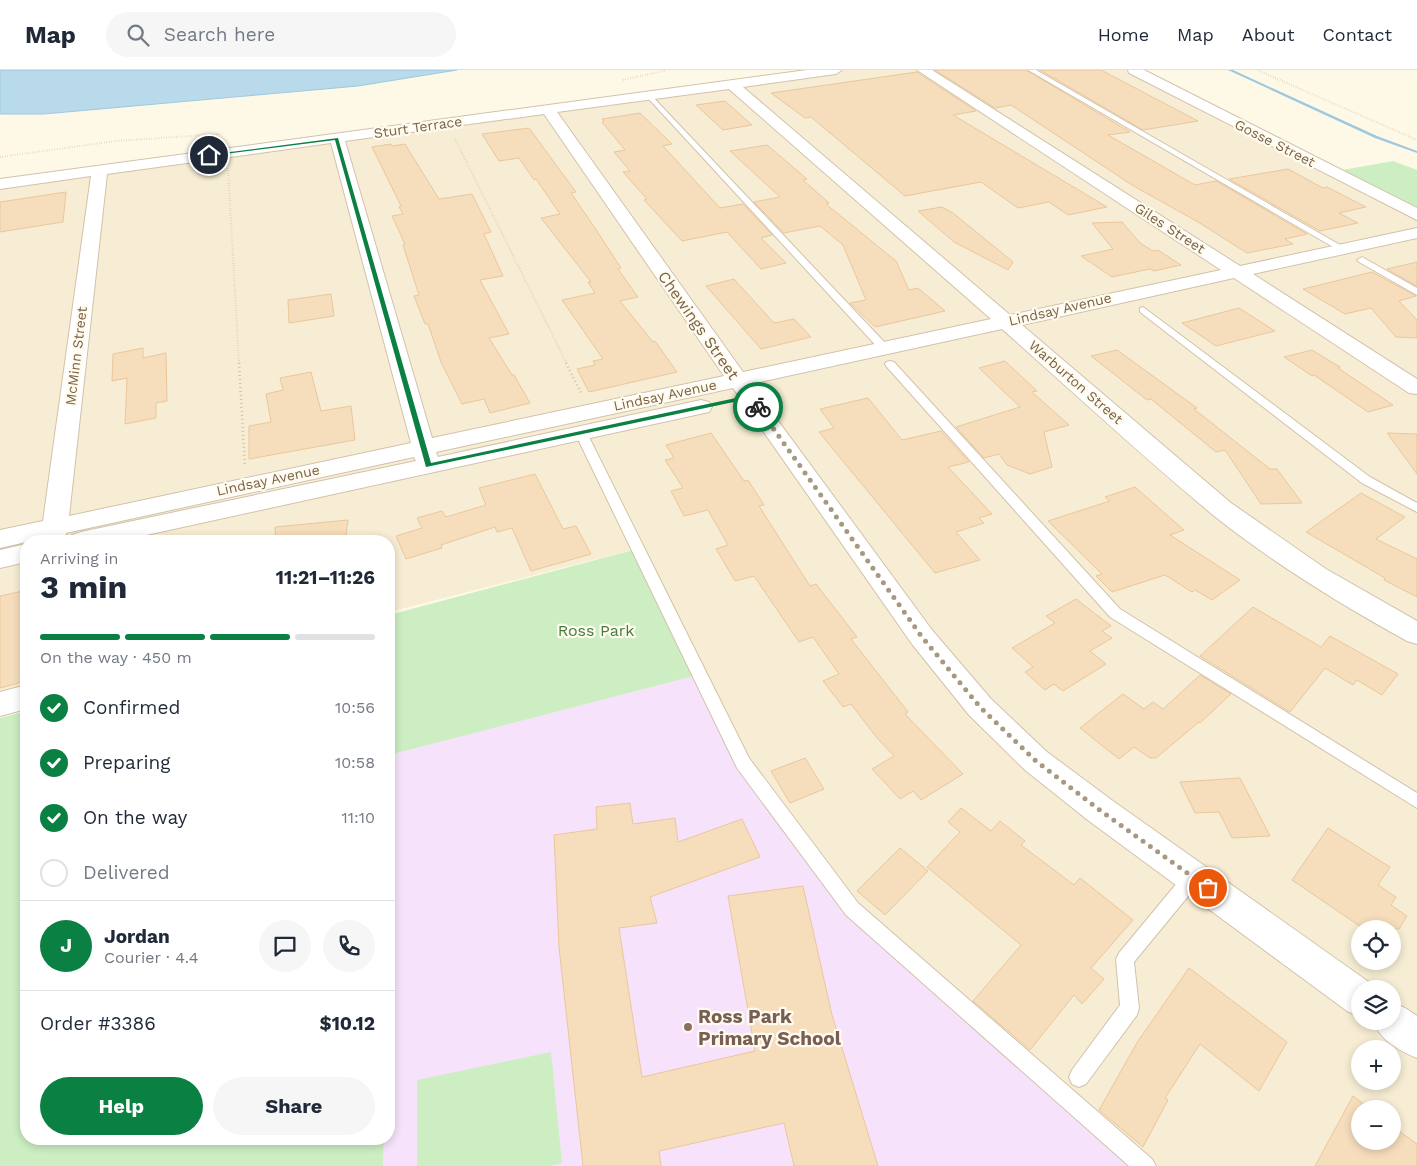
<!DOCTYPE html>
<meta charset="utf-8">
<style>
:root{--surface:#fff;--page:#f6f6f7;--text:#1f2937;--muted:#747a83;--line:#e0e1e3;--accent:#0b8043}
body{margin:0;font-family:"Work Sans",sans-serif;background:var(--page);color:var(--text);height:100vh;display:flex;flex-direction:column;font-size:19px;white-space:nowrap}
*{box-sizing:border-box;margin:0}
p{font-size:16px;color:var(--muted)}
.icon{flex:none;width:28px;height:28px;fill:none;stroke:currentColor;stroke-width:2;stroke-linecap:round;stroke-linejoin:round}
.map{position:relative;flex:1;overflow:hidden}
.sheet{position:absolute;left:20px;top:465px;width:375px;height:610px;display:flex;flex-direction:column;background:var(--surface);border-radius:20px;box-shadow:0 2px 8px #0003}
.sheet>*{flex:none}
.buttons{position:absolute;left:1351px;top:850px;display:grid;gap:10px}
.buttons a{display:grid;place-items:center;width:50px;height:50px;border-radius:50%;background:var(--surface);box-shadow:0 2px 8px #0003;font-size:25px}
.pin{position:absolute;display:grid;place-items:center;width:42px;height:42px;color:#fff;margin:-21px;border:2px solid #fff;border-radius:50%;box-shadow:0 1px 5px #0007}
.courier{position:absolute;display:grid;place-items:center;width:50px;height:50px;margin:-25px;border:4px solid #0b8043;border-radius:50%;background:#fff;color:#222;box-shadow:0 1px 6px #0007}
.head em{font-style:normal;font-weight:700}
.head div{display:flex;flex-direction:column-reverse}
.head{display:flex;align-items:center;justify-content:space-between;height:85px;padding:0 20px}
h1{font-size:32px;font-weight:700;line-height:38px}
.bar{display:grid;grid-template-columns:repeat(4,1fr);gap:8px 5px;align-content:center;height:60px;padding:0 20px}
.bar i{height:6px;border-radius:4px;background:var(--line)}
.bar .selected{background:var(--accent)}
.bar p{grid-column:span 4}
.line{display:flex;align-items:center;gap:12px;padding:0 20px;border-top:1px solid var(--line)}
.line div{flex:1}
.round{display:grid;place-items:center;flex:none;width:52px;height:52px;border-radius:26px;background:var(--page)}
ol{padding:0 20px;list-style:none}
li{display:flex;align-items:center;gap:15px;height:55px}
li p{margin-inline-start:auto}
li .icon{padding:5px;border-radius:50%;background:var(--accent);color:#fff;stroke-width:4}
li:last-child{color:var(--muted)}
li i{width:28px;height:28px;border:2px solid var(--line);border-radius:50%}
.primary-button{display:flex;gap:10px;margin-top:auto;padding:10px 20px}
.primary-button a{flex:1;height:58px;border-radius:30px;background:var(--accent);color:#fff;font-size:20px;font-weight:700;line-height:58px;text-align:center}
.primary-button a+a{background:var(--page);color:var(--text)}
header{display:flex;align-items:center;gap:30px;box-sizing:border-box;height:70px;padding:0 25px;background:var(--surface);border-bottom:1px solid var(--line)}
header strong{font-size:24px}
nav{display:flex;gap:28px;margin-inline-start:auto;font-size:18px}
.search{width:350px;height:45px;background:var(--page);display:flex;align-items:center;gap:12px;box-sizing:border-box;padding:0 18px;border-radius:28px;color:var(--muted);font-size:19px}
.map>svg:first-child{display:block}
.residential{fill:#f7edd4;fill-rule:evenodd}
.education{fill:#f6e3fb}
.green{fill:#cdeec3}
.water{fill:#b9daea;stroke:#9ec8dd}
.lines{fill:none;stroke-linecap:round;stroke-linejoin:round}
.stream{fill:#9ec8dd;fill-rule:evenodd}
.building{fill:#f6ddbc;stroke:#eac79b}
.lane-casing{stroke:#d2c2ab;stroke-width:2}
.street-casing{stroke:#d2c2ab;stroke-width:2}
.path-far1{stroke:#dcc19e;stroke-width:2;stroke-dasharray:0.5 2;stroke-linecap:butt}
.path{stroke:#dcc19e;stroke-width:2.5;stroke-dasharray:1 3;stroke-linecap:butt}
.lane{fill:#fff;fill-rule:evenodd}
.street{fill:#fff;fill-rule:evenodd}
.route{fill:#0b8043}
.done{stroke:#a99880;stroke-width:5;stroke-dasharray:0 9}
.education-dot{fill:#8d6e63;stroke:#fffbef;stroke-width:2}
.labels{text-anchor:middle;stroke-width:4.5;stroke-linejoin:round;paint-order:stroke}
.far-street-label{font-size:14px;fill:#7b6348;stroke:#fffbef}
.street-label{font-size:16px;fill:#7b6348;stroke:#fffbef}
.park-label{font-size:16px;fill:#447b3c;stroke:#fffbef}
.near-education-label{font-size:19px;font-weight:bold;fill:#785e54;stroke:#fffbef;text-anchor:start}
</style>
<header>
<strong>Map</strong>
<div class="search"><svg class="icon" aria-label="search" viewBox="0 0 24 24"><circle cx="10" cy="10" r="6"/><path d="M15 15l6 6"/></svg>Search here</div>
<nav><a>Home</a><a>Map</a><a>About</a><a>Contact</a></nav>
</header>
<div class="map">
<svg width="1417" height="1096" viewBox="0 0 1417 1096">
<rect width="100%" height="100%" fill="#fef9e7"/>
<path class="residential" d="M836 0H1134L1417 145V1096H1145L852 839 743 693 636 479 389 542V471H26V634L0 641V114ZM1360 859H1392V891H1360ZM1360 919H1392V951H1360ZM1360 979H1392V1011H1360ZM1360 1039H1392V1071H1360Z"/>
<path class="education" d="M698 605 743 693 852 839 1145 1096H383L384 1069H389V846L392 684Z"/>
<path class="green" d="M1393 91 1417 100V145L1331 102Z
M637 479 698 605 393 684 389 846V545Z
M26 641V1069H384L383 1096H0V648Z
M551 982 562 1093 550 1096H417V1010Z"/>
<path class="water" d="M0 0H457L358 16 44 44H0Z"/>
<g class="lines">
<path class="stream" d="M1228 0H1233L1377 66 1417 81V83L1375 68Z"/>
</g>
<path class="building" d="M935 0H1026L1130 62 1108 65 1195 115 1216 111 1307 164 1285 169 1293 174 1247 183 1198 152 1132 115 1011 35 995 38Z
M1040 0H1101L1198 51 1143 60Z
M917 2 976 41 953 45 1107 137 1068 145 1049 132 1018 138 981 112 905 126 811 47 805 48 771 23Z
M725 31 752 55 723 60 696 35Z
M640 43 672 74 663 76 720 138 743 134 772 165 761 168 786 193 761 199 727 162 682 171 644 130 647 129 623 102 630 101 614 82 625 80 602 52 604 51 602 49Z
M529 58 576 122 571 123 595 158 621 198 618 199 638 227 620 231 653 272 655 271 677 302 589 322 577 299 595 295 593 291 603 289 562 230 595 223 588 212H591L541 148 560 144 536 109 534 110 519 88 499 91 482 64Z
M391 74 392 76 405 74 439 129 472 124 491 162 484 164 503 206 480 210 509 264 489 268 512 305H514L530 333 490 343 484 329 462 334 441 292 428 254H425L414 226 419 225 403 175 405 174 392 146 403 144 399 137 401 136 372 77Z
M767 75 807 109 803 110 829 133 826 134 896 191 909 220 918 218 945 241 875 257 850 233 866 230 843 175 820 156 784 163 754 132 780 127 730 81Z
M1288 99 1323 118 1327 117 1366 137 1339 143 1358 153 1320 161 1229 109Z
M66 122 63 152 0 162V132Z
M942 137 953 143 1013 192 1008 200 954 172 918 141Z
M1122 152 1140 173 1153 181 1158 180 1181 195 1154 201 1150 199 1112 207 1081 186 1113 179 1092 153Z
M1417 192V216L1387 199Z
M1372 202 1416 226 1399 231 1417 250V268L1396 267 1371 238 1345 244 1303 219Z
M734 209 774 253 794 249 811 267 761 279 706 216Z
M331 224 334 246 289 253 288 230Z
M1239 238 1275 261 1216 276 1182 253Z
M143 278V288L166 283 167 331 156 333V348L125 354 127 308 112 311 113 284Z
M1117 280 1197 338 1194 339 1270 399H1277L1302 433 1261 434 1225 380 1216 382 1151 329 1147 330 1091 286Z
M1312 280 1340 297 1338 298 1393 335 1368 342 1314 305 1312 306 1284 287Z
M1005 291 1037 321 1032 322 1069 355 1044 362 1052 397 1030 404 1007 395 999 384 984 388 956 357 1020 337 979 298Z
M311 302 321 341 351 336 355 370 249 389V356L271 352 266 324 283 320 280 308Z
M868 328 902 370 941 361 969 392 948 397 992 444 979 448 984 453 956 462 980 490 935 503 819 362 834 358 820 339Z
M711 363 744 411 748 410 764 435 759 436 810 516 816 514 857 567 851 569 908 642 905 644 963 704 921 730 913 721 900 729 872 699 894 686 877 668 851 634 843 637 823 611 839 604 813 567 799 572 754 506 735 511 716 479 728 475 708 440 684 446 671 421 683 418 665 390 674 388 666 375Z
M1387 363 1417 364V404Z
M535 404 563 459 576 456 591 484 531 501 512 458 497 462 495 457 441 475 442 478 406 489 396 466 422 458 417 448 442 441 446 447 486 435 479 418Z
M1135 417 1184 460 1170 465 1240 510 1212 530 1195 520 1192 522 1165 505 1112 522 1096 506 1102 504 1048 451 1110 431 1105 427Z
M1361 423 1405 447 1376 469 1417 489V527L1384 510 1385 508 1306 462Z
M348 450 345 471H276L275 457Z
M23 521 22 525 26 524V611L0 618V526Z
M1076 529 1111 556 1102 561 1112 568 1090 581 1106 594 1063 621 1054 614 1045 620 1025 602 1033 597 1012 578 1055 553 1046 546Z
M1253 537 1321 577 1330 566 1398 604 1382 625 1357 610 1353 615 1325 598 1290 642 1200 586Z
M1200 605 1231 624 1200 653 1199 652 1156 688H1150L1134 677 1119 689 1080 658 1123 624 1144 639 1153 632 1163 639Z
M805 688 824 719 790 733 771 701Z
M1240 708 1270 766 1232 768 1219 742 1195 743 1180 712Z
M630 733 633 754 675 748 678 772 742 749 760 787 650 827 657 853 619 858 642 1007 755 981 728 826 803 816 832 945 878 1096H794L784 1053 659 1081 661 1096H583L559 877 554 765 597 759 596 737Z
M961 738 991 761 1000 751 1025 771 1021 775 1074 815 1080 808 1133 850 1091 898 1104 909 1082 934 1074 925 1030 980 973 931 1021 875 927 797 960 762 948 752Z
M1328 758 1390 797 1378 815 1396 827 1391 835 1407 846 1399 859H1364L1292 810Z
M900 778 928 801 885 845 857 821Z
M1189 898 1287 972 1259 1021 1200 974 1165 1028 1168 1030 1143 1077 1099 1040 1138 971Z
M1353 1026 1370 1039H1360V1071H1392V1056L1417 1074V1096H1315Z"/>
<g class="lines">
<g class="lane-casing">
<path id="lane" d="M1028 0H1036L1347 179 1343 182 1340 181Z
M647 25H651L888 276V280H880L647 27Z
M1362 187 1417 218V225L1359 192 1357 190Z
M1143 237 1370 407 1417 433V442L1362 413 1140 242V238Z
M890 291 894 292 1120 539 1417 723V738L1110 547 886 296 885 294 886 292Z
M581 360 587 363 749 688 858 833 1152 1089 1156 1096H1129L846 845 737 698 575 363Z
M1193 799 1199 801 1202 807 1199 813 1134 892 1139 938 1137 945 1086 1014 1079 1017 1072 1014 1069 1007 1072 1000 1120 935 1116 889 1119 883 1187 801Z"/>
</g>
<g class="street-casing">
<path id="street" d="M807 0H842L836 4 743 17 1010 245 1221 200 917 0H932L1240 196 1417 158V168L1253 204 1417 309V324L1409 323 1234 208 1022 255 1231 433 1326 499 1417 551V574L1407 571C1340 534 1273 493 1213 445 1141 385 1072 321 1002 259L751 314 932 560 991 629 1047 682 1113 731 1373 915 1375 919H1360V947L1347 941 1089 751 1025 700 969 645 912 574 733 318 436 382 438 387 701 330 709 332 712 337 709 342 119 471H68L72 465 81 462 416 391 414 387 66 463 64 471H38L39 469 0 478V460L43 451 91 106 0 119V109ZM729 19 991 249 743 302 557 42ZM544 44 724 306 432 368 345 71ZM331 73 411 373 69 446 107 104Z
M1128 0H1144L1417 138V150L1129 3Z
M26 474V492L0 498V480Z
M26 615V639L0 646V622Z
M1392 932 1405 938 1417 946V988C1398 980 1381 971 1373 951H1392Z"/>
</g>
<path class="path-far1" d="M1257 0 1417 70
M623 10 667 0
M455 69 567 294
M0 87 116 71 220 64
M228 98 239 294"/>
<path class="path" d="M239 293 245 397
M566 293 581 323"/>
<use href="#lane" class="lane"/>
<use href="#street" class="street"/>
</g>
<path class="route" d="M338 68 431 393 750 325 761 337 755 339 748 329 426 397 335 70 209 86 207 85Z"/>
<g class="lines">
<path class="done" d="M758 337 922 567 980 637 1036 691 1101 741 1208 818"/>
</g>
<circle class="education-dot" cx="688" cy="957" r="5"/>
<g class="labels">
<g class="far-street-label">
<text transform="translate(418 57) rotate(-8)" y="5">Sturt Terrace</text>
<text transform="translate(1275 73) rotate(27)" y="5">Gosse Street</text>
<text transform="translate(1170 158) rotate(33)" y="5">Giles Street</text>
<text transform="translate(1060 239) rotate(-13)" y="5">Lindsay Avenue</text>
<text transform="translate(76 286) rotate(-83)" y="5">McMinn Street</text>
<text transform="translate(1076 312) rotate(41)" y="5">Warburton Street</text>
<text transform="translate(665 325) rotate(-12)" y="5">Lindsay Avenue</text>
<text transform="translate(268 410) rotate(-12)" y="5">Lindsay Avenue</text>
</g>
<g class="street-label">
<text transform="translate(699 255) rotate(55)" y="6">Chewings Street</text>
</g>
<g class="park-label">
<text x="596" y="566">Ross Park</text>
</g>
<g class="near-education-label">
<text x="698" y="953">Ross Park<tspan x="698" dy="22">Primary School</tspan></text>
</g>
</g>
</svg>
<div class="buttons">
<a><svg class="icon" aria-label="locate" viewBox="0 0 24 24"><circle cx="12" cy="12" r="6"/><path d="M12 2v4M12 18v4M2 12h4M18 12h4"/></svg></a>
<a><svg class="icon" aria-label="layers" viewBox="0 0 24 24"><path d="M12 4l9 5-9 5-9-5zM3 14l9 5 9-5"/></svg></a>
<a>+</a>
<a>−</a>
</div>
<div class="pin" style="left:1208px;top:818px;background:#ea580c"><svg class="icon" aria-label="bag" viewBox="0 0 24 24"><path d="M5 8h14l-1 12H6zM9 8a3 3 0 0 1 6 0"/></svg></div>
<div class="pin" style="left:209px;top:85px;background:#1f2937"><svg class="icon" aria-label="home" viewBox="0 0 24 24"><path d="M3 11l9-7 9 7M6 9v11h12V9"/></svg></div>
<div class="courier" style="left:758px;top:337px"><svg class="icon" aria-label="bike" viewBox="0 0 24 24"><circle cx="6" cy="16" r="4"/><circle cx="18" cy="16" r="4"/><path d="M6 16l4-8h5l3 8M10 8l3 8H6M13 5h3"/></svg></div>
<section class="sheet">
<div class="head"><div><h1>3 min</h1><p>Arriving in</p></div><em>11:21–11:26</em></div>
<div class="bar"><i class="selected"></i><i class="selected"></i><i class="selected"></i><i></i><p>On the way · 450 m</p></div>
<ol>
<li><svg class="icon" aria-label="check" viewBox="0 0 24 24"><path d="M5 12l5 5 9-10"/></svg>Confirmed<p>10:56</p></li>
<li><svg class="icon" aria-label="check" viewBox="0 0 24 24"><path d="M5 12l5 5 9-10"/></svg>Preparing<p>10:58</p></li>
<li><svg class="icon" aria-label="check" viewBox="0 0 24 24"><path d="M5 12l5 5 9-10"/></svg>On the way<p>11:10</p></li>
<li><i></i>Delivered</li>
</ol>
<div class="line" style="height:90px"><b class="round" style="background:var(--accent);color:#fff">J</b><div><b>Jordan</b><p>Courier · 4.4</p></div><a class="round"><svg class="icon" aria-label="chat" viewBox="0 0 24 24"><path d="M4 5h16v11H9l-5 4z"/></svg></a><a class="round"><svg class="icon" aria-label="phone" viewBox="0 0 24 24"><path d="M5 4h4l2 5-3 2q2 4 5 5l2-3 5 2v4C11 20 4 13 5 4z"/></svg></a></div>
<div class="line" style="height:65px"><div>Order #3386</div><b>$10.12</b></div>
<div class="primary-button"><a>Help</a><a>Share</a></div>
</section>
</div>
